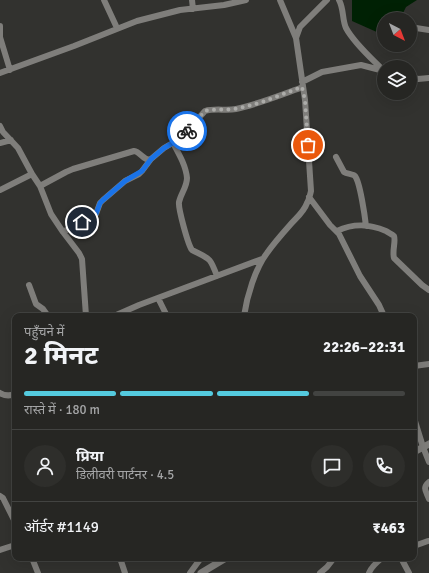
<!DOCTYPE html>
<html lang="hi">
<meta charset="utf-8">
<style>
:root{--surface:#262623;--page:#2e2e2b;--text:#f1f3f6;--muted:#a4a5a6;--line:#424341;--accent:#54cade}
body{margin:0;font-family:Signika,"Noto Sans Devanagari",sans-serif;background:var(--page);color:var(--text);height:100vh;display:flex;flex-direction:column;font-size:15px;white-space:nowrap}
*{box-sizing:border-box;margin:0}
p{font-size:13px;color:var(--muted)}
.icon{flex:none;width:22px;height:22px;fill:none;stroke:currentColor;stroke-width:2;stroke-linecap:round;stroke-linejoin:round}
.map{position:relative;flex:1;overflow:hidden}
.sheet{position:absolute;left:12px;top:313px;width:405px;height:248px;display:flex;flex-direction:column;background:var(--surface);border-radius:8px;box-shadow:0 4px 16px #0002,0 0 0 1px var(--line)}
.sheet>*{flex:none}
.needle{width:26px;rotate:138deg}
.buttons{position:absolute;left:377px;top:12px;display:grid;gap:8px}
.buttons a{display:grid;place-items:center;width:40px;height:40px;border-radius:50%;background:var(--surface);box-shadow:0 4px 16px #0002,0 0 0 1px var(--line);font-size:20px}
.pin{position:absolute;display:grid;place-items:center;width:34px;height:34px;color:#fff;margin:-17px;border:2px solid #fff;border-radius:50%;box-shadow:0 1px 4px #0007}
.courier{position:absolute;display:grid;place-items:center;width:40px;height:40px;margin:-20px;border:3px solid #1a73e8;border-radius:50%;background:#fff;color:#222;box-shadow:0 1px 5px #0007}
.headline em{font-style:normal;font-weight:700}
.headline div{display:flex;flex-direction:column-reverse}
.headline{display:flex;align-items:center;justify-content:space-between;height:68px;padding:0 12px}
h1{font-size:26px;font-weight:700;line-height:30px}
.bar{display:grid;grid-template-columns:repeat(4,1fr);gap:6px 4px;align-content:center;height:48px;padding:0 12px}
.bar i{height:5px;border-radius:3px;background:var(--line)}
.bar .selected{background:var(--accent)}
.bar p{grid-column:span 4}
.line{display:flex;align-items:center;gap:10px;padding:0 12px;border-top:1px solid var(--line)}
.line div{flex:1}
.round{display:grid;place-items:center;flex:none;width:42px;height:42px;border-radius:21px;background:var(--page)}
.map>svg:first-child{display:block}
.water{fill:#002104}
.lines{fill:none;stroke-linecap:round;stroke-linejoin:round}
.minor{stroke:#7f7e7b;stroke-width:6}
.tertiary{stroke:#7f7e7b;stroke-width:7}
.done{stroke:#acaca9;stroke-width:4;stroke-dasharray:0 7.2}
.route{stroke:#1a73e8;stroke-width:5}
</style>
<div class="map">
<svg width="429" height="573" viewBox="0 0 429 573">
<rect width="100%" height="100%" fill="#32322f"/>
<path class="water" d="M352 0H417L406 7 400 19H384V42L379 33 352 21Z"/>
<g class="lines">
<path class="minor" d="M104 0 117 28
M192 0 193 9
M280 0 296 38
M339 0C344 9 342 19 346 28 354 43 370 57 382 69
M0 26V37L10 70
M416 28 429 30
M0 73 74 46 137 21 180 10 224 5 246 0
M410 77 418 79 429 78
M302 82 322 72 361 65 384 71
M0 126 3 132 18 148 32 174 40 186 51 214 63 232 79 253 82 259 86 316
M0 143 11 140
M173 143C179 154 186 166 187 178 187 187 181 193 179 202 178 208 188 245 192 250 210 259 210 257 217 276
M336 157 344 172C347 174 353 174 355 176 360 182 365 217 366 226
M40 186 66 172 73 169 134 151C141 152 144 162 151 159L164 148 181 138 205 111C215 108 226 111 236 109 259 104 281 95 303 87
M0 190 32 174
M309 197 330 225 339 234 360 276 379 305 384 316
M337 231C354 223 369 224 386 231 389 233 392 234 394 236 396 241 392 251 394 258L422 285 429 290
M63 232 96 214 100 203 103 200 125 181 139 174 142 171 151 159
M29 285 36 304 43 309 48 316
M158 298 167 316
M114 316 139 305 262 259
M244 316C247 296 255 269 267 253 274 243 282 234 290 225 296 218 304 212 307 203 309 200 310 195 311 191L305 100 296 38 300 27 327 0
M414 366 429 364
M0 393C5 396 10 396 15 394
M414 418 423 447 429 462
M429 482C422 488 426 491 429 499
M0 496 3 498 15 522
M414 546 428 541
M0 550 15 545
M32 558 38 573
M120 558 125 573
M401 558 409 573
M190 573 201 558
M320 573 327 567 334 558
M369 573C371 567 377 562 382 558"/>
<path class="tertiary" d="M414 452 429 444
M201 573 226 558"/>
</g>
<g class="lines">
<path class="done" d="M187 131 205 111C216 108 228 111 239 108 261 104 282 94 302 87L305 100 308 145"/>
<path class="route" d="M82 222 96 214 100 203 103 200 125 181 142 171 151 159 164 148 181 138 187 131"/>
</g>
</svg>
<div class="buttons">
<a><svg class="needle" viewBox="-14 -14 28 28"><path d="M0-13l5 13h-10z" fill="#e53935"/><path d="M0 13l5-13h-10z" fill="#a4a5a6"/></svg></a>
<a><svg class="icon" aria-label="layers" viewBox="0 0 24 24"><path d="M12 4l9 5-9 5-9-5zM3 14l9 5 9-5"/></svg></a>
</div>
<div class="pin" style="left:308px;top:145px;background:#ea580c"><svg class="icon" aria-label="bag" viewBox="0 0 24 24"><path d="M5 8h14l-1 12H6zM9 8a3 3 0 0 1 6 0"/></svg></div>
<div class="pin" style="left:82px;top:222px;background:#1f2937"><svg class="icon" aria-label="home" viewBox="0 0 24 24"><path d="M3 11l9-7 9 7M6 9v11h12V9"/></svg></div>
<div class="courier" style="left:187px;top:131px"><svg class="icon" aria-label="bike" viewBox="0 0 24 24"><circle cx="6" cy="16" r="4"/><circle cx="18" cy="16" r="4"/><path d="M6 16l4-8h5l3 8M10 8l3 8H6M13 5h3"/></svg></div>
<section class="sheet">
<div class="headline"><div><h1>2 मिनट</h1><p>पहुँचने में</p></div><em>22:26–22:31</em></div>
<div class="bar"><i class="selected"></i><i class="selected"></i><i class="selected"></i><i></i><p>रास्ते में · 180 m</p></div>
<div class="line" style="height:72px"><a class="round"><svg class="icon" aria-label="person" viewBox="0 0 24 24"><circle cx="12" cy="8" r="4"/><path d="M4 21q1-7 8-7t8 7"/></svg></a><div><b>प्रिया</b><p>डिलीवरी पार्टनर · 4.5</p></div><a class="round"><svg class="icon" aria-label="chat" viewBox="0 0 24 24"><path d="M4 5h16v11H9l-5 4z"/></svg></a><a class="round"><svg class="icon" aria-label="phone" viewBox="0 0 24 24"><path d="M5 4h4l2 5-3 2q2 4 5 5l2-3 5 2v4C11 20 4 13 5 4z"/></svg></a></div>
<div class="line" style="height:52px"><div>ऑर्डर #1149</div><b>₹463</b></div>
</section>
</div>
